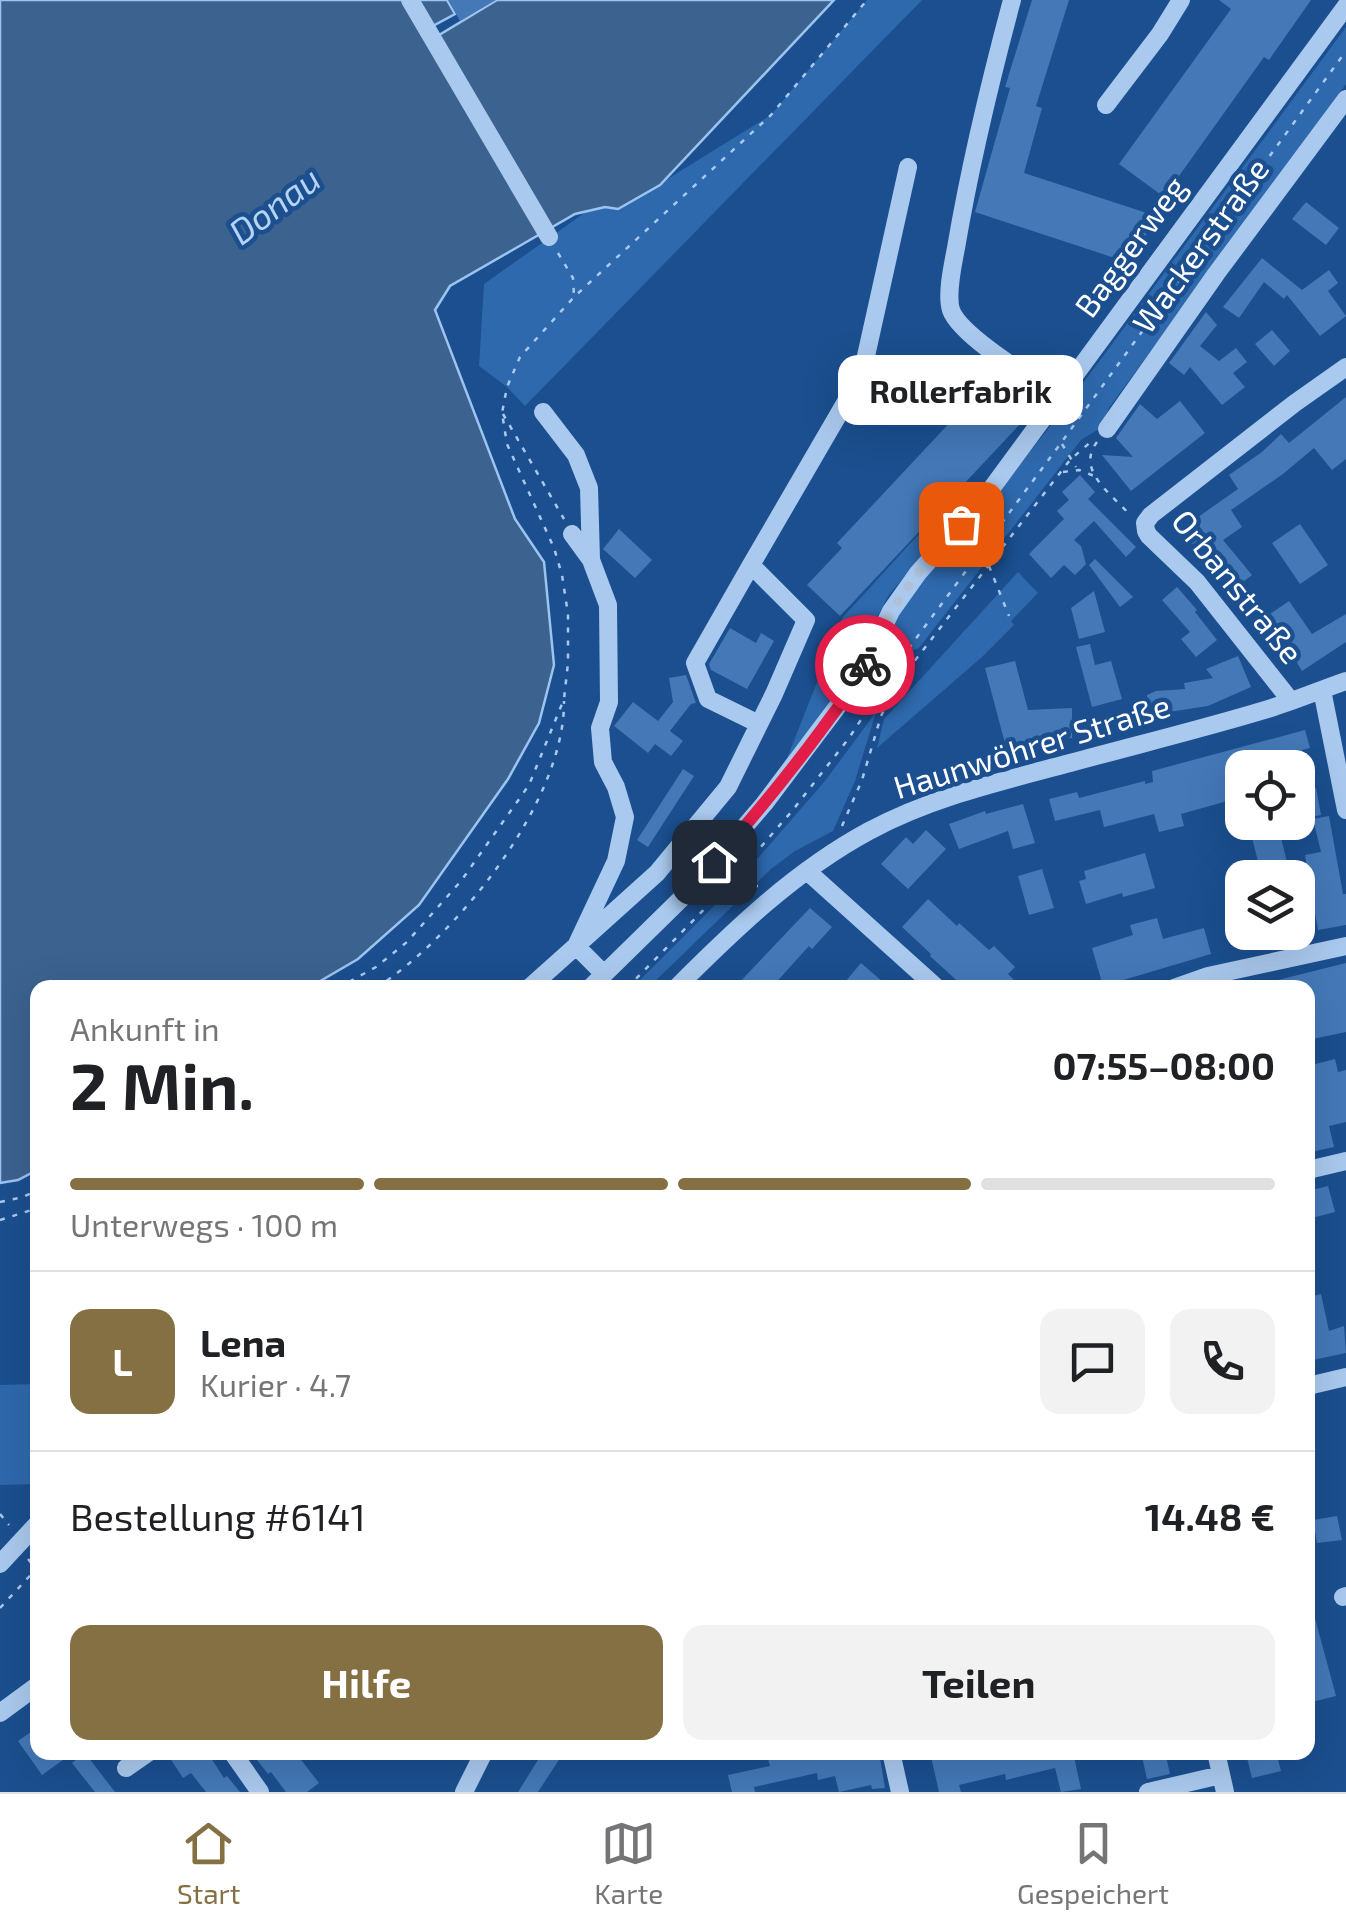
<!DOCTYPE html>
<html lang="de">
<meta charset="utf-8">
<style>
:root{--surface:#fff;--page:#f2f2f2;--text:#202124;--muted:#757577;--line:#e0e0e0;--accent:#847042}
body{margin:0;font-family:"Exo 2",sans-serif;background:var(--page);color:var(--text);height:100vh;display:flex;flex-direction:column;font-size:38px;white-space:nowrap}
*{box-sizing:border-box;margin:0}
p{font-size:32px;color:var(--muted)}
.icon{flex:none;width:55px;height:55px;fill:none;stroke:currentColor;stroke-width:2;stroke-linecap:round;stroke-linejoin:round}
.map{position:relative;flex:1;overflow:hidden}
.details{position:absolute;left:30px;top:980px;width:1285px;height:780px;display:flex;flex-direction:column;background:var(--surface);border-radius:20px;box-shadow:0 10px 40px #0002}
.details>*{flex:none}
.tools{position:absolute;left:1225px;top:750px;display:grid;gap:20px}
.tools a{display:grid;place-items:center;width:90px;height:90px;border-radius:20px;background:var(--surface);box-shadow:0 10px 40px #0002;font-size:50px}
.pin{position:absolute;display:grid;place-items:center;width:85px;height:85px;color:#fff;margin:-42px;border-radius:20px;box-shadow:0 5px 15px #0006}
.courier{position:absolute;display:grid;place-items:center;width:100px;height:100px;margin:-50px;border:8px solid #e11d48;border-radius:50%;background:#fff;color:#222;box-shadow:0 2px 12px #0007}
.bubble{position:absolute;height:70px;border-radius:20px;background:var(--surface);box-shadow:0 10px 40px #0002;font-size:32px;font-weight:700;line-height:70px;text-align:center}
.overview em{font-style:normal;font-weight:700}
.overview div{display:flex;flex-direction:column-reverse}
.overview{display:flex;align-items:center;justify-content:space-between;height:170px;padding:0 40px}
h1{font-size:65px;font-weight:700;line-height:75px}
.bar{display:grid;grid-template-columns:repeat(4,1fr);gap:15px 10px;align-content:center;height:120px;padding:0 40px}
.bar i{height:12px;border-radius:8px;background:var(--line)}
.bar .active{background:var(--accent)}
.bar p{grid-column:span 4}
.line{display:flex;align-items:center;gap:25px;padding:0 40px;border-top:2px solid var(--line)}
.line div{flex:1}
.round{display:grid;place-items:center;flex:none;width:105px;height:105px;border-radius:20px;background:var(--page)}
.cta{display:flex;gap:20px;margin-top:auto;padding:20px 40px}
.cta a{flex:1;height:115px;border-radius:20px;background:var(--accent);color:#fff;font-size:40px;font-weight:700;line-height:115px;text-align:center}
.cta a+a{background:var(--page);color:var(--text)}
.tab-bar{display:flex;justify-content:space-around;align-items:center;height:140px;border-top:2px solid var(--line);background:var(--surface);font-size:28px;color:var(--muted)}
.tab-bar a{display:grid;justify-items:center;gap:5px}
.tab-bar .active{color:var(--accent)}
.map>svg:first-child{display:block}
.green{fill:#2e69ad}
.water{fill:#3c6290;stroke:#9cc4f0;stroke-width:2.5}
.building{fill:#4478b7}
.lines{fill:none;stroke-linecap:round;stroke-linejoin:round}
.path{stroke:#a9c9ee;stroke-width:2.5;stroke-dasharray:5 8;stroke-linecap:butt}
.minor{stroke:#a9c9ee;stroke-width:18}
.done{stroke:#afc1d8;stroke-width:10;stroke-dasharray:0 18}
.route{stroke:#e11d48;stroke-width:12}
.labels{text-anchor:middle;stroke-width:9;stroke-linejoin:round;paint-order:stroke}
.street-label{font-size:32px;fill:#fff;stroke:#1b4f8f}
.water-label{font-size:35px;font-style:italic;fill:#b5d3f5;stroke:#1b4f8f}
</style>
<div class="map">
<svg width="1346" height="1792" viewBox="0 0 1346 1792">
<rect width="100%" height="100%" fill="#1b4f8f"/>
<path class="green" d="M867 0H922L525 406 507 387 479 366 484 284 590 209 605 207 619 209 771 115Z
M1346 27V84L1109 408 1102 427 1081 440 918 649 890 653 886 649C886 605 961 536 989 502 1048 432 1102 358 1156 284 1219 199 1283 113 1346 27Z
M918 535 932 543 888 596 849 672 818 719 787 758 843 617Z
M1018 572 1038 593 1011 621 1014 625 982 657 877 748 884 719Z
M876 712 855 781 833 831 795 851 771 869 649 987H633L732 888 825 781Z
M37 1384V1484L0 1485V1385Z"/>
<path class="water" d="M0 0H447L455 14 433 26 439 35 497 0H834L660 185 618 209 605 207 575 214 450 286 435 310 515 519 544 562 554 665 539 723 508 779 419 905 358 959 310 987 38 988 37 1170 18 1180 0 1183Z"/>
<path class="building" d="M448 0H496L460 21Z
M1032 0H1069L1036 106 1042 108 1024 173 1153 215 1136 265 975 212 1010 88 1005 87Z
M1219 0H1311L1269 60 1264 57 1164 197 1119 164 1231 9Z
M1306 202 1339 228 1326 245 1292 219Z
M1262 258 1302 290 1329 270 1338 283 1328 291 1346 316 1320 336 1287 295 1284 299 1264 282 1239 318 1223 307Z
M1206 312 1217 325 1200 346 1219 361 1236 348 1247 362 1233 373 1245 387 1222 405 1190 367 1184 375 1169 363Z
M1272 330 1290 351 1274 366 1255 344Z
M985 385 1023 421 840 616 807 585 842 548 837 543Z
M1346 397V459L1332 470 1314 448 1283 474 1231 510 1242 527 1223 540 1252 575 1230 592 1181 529 1238 489 1229 475 1262 452 1281 434 1289 443Z
M1180 401 1205 433 1131 491 1102 455 1133 457 1116 438 1140 404 1157 419Z
M1080 475 1095 492 1088 499 1136 547 1126 557 1094 521 1074 540 1081 546 1086 564 1075 575 1064 565 1051 578 1029 554 1064 519 1057 511 1069 500 1062 492Z
M1300 524 1328 565 1300 584 1272 543Z
M619 529 652 560 635 578 603 549Z
M1095 559 1133 597 1120 607 1089 565Z
M1177 587 1197 610 1195 612 1217 640 1196 657 1181 639 1190 632 1162 600Z
M1094 591 1105 632 1079 639 1071 608Z
M1289 601 1312 634 1346 614V642L1302 671 1279 633 1273 638 1261 620Z
M730 628 756 643 761 633 774 641 747 689 711 670 709 664Z
M1090 644 1095 665 1111 661 1122 699 1092 707 1076 647Z
M1238 656 1251 687 1208 706 1169 712 1170 717 1148 719 1147 695 1156 691 1185 689 1184 683 1213 678 1206 669Z
M1015 661 1028 710 1072 708V738L1048 739 1007 751 985 668Z
M686 675 696 703 691 704 670 731 683 741 671 756 655 744 648 753 614 726 633 702 658 721 673 702 669 678Z
M1305 730 1310 748 1302 750 1312 789 1316 788 1321 815 1301 819 1298 802V768H1290L1288 762 1274 766 1272 760 1242 768V826H1237L1231 800 1181 814 1184 826 1159 832 1154 814 1104 827 1100 810 1055 821 1049 799 1077 792 1079 798 1145 781V784L1153 782 1152 771Z
M683 769 694 776 648 847 637 840Z
M1023 804 1035 843 1013 849 1008 831 959 849 949 824 985 811 986 814Z
M1329 816 1343 894H1346V925L1318 930 1305 855 1321 852 1313 819Z
M1248 822H1277L1289 870 1262 877Z
M926 830 946 849 908 889 881 864 906 837 913 844Z
M1145 853 1155 888 1123 897 1122 893 1086 904 1079 881 1086 879 1084 871Z
M1042 869 1054 908 1029 915 1018 876Z
M928 899 957 926 959 923 989 950 994 946 1015 967 1008 974 1022 988H965L930 956 931 954 902 927Z
M810 908 832 927 812 949 809 946 771 988H734Z
M1157 918 1163 939 1204 928 1211 954 1103 986 1092 948 1133 935 1130 925Z
M1233 932H1284L1285 936 1236 948Z
M861 963 890 988H840Z
M1346 963V1032L1308 1040V988H1267L1266 983Z
M1335 1059 1338 1072 1346 1070V1122L1329 1126 1334 1147 1311 1152 1308 1138V1079L1311 1078 1308 1066Z
M1328 1186 1335 1212 1308 1219V1191Z
M1321 1294 1329 1331 1344 1326 1346 1353 1308 1361V1297Z
M1337 1516 1342 1540 1317 1543 1313 1520Z
M1308 1611H1313L1336 1696 1308 1703Z
M38 1727V1752H74L42 1775 18 1741Z
M166 1752H207L224 1778 227 1776 240 1792H206L191 1773 183 1778Z
M266 1752H295L319 1783 307 1792H286L271 1772 268 1774 257 1760Z
M543 1752H564L538 1792H518Z
M766 1752H879L885 1788 872 1789 871 1785 839 1792 835 1776 818 1780 817 1773 754 1787 755 1792H732L728 1775 770 1766Z
M930 1752H1048L1049 1756 1073 1752 1081 1789 1061 1792 1055 1768 1006 1780 1005 1774 959 1785 961 1792H939Z
M1141 1752H1165L1170 1774 1147 1779Z
M1255 1752H1276L1281 1771 1252 1778 1246 1754Z
M85 1753 115 1792H95L72 1763Z"/>
<g class="lines">
<path class="path" d="M558 253 573 278 574 296
M503 414 564 519
M1097 442C1075 471 1113 495 1131 516
M1062 444 1076 467
M1063 472 1079 470 1094 476
M989 566 1009 616
M891 657 913 663 1070 460 1094 439
M842 826 862 780 881 716 898 683 912 664
M728 886H758
M338 988 376 967 407 942 461 881 529 785 564 699 568 663V614L562 575 554 548 507 444 502 413 507 387 520 357 574 297 771 115 867 0
M376 988C457 936 565 801 564 701
M627 988 727 886 792 811 849 738 900 660 1061 443 1346 51
M0 1202 23 1197 38 1190
M0 1220 38 1208
M0 1514 9 1525
M28 1559 33 1565 38 1563
M0 1608 38 1567"/>
<path class="minor" d="M410 0 549 237
M1012 0C990 82 970 165 956 248 953 264 946 294 951 310 960 336 1034 380 1058 396
M1106 105 1160 34 1181 0
M543 412 576 455 589 488 591 559
M1107 429 1216 274 1346 99
M751 565 862 374 908 167
M1322 690 1346 810
M1291 701 1197 582 1149 536 1146 531 1145 523 1151 515 1295 403 1346 367
M807 871 937 988
M604 974 576 946 657 873 728 787 774 694 806 620 751 565 695 663 708 699 759 724
M529 988 576 946 616 861 625 817 616 787 603 762 600 728 609 702 608 605 591 560 572 534
M590 988 690 890 764 804 859 678 891 611 918 573 983 500 1346 6
M676 988C735 929 795 871 869 831 932 797 1003 781 1070 763 1136 745 1202 729 1268 709 1294 701 1320 690 1346 681
M1174 988 1208 976 1346 946
M1308 1170 1346 1161
M1308 1386 1346 1377
M0 1564 38 1523
M1343 1597 1346 1596
M0 1713 38 1685
M232 1752 260 1792
M891 1752 900 1792
M1216 1752 1225 1792
M126 1768 149 1752
M464 1792 484 1752
M1148 1792 1221 1775"/>
</g>
<g class="lines">
<path class="done" d="M865 665 891 611 918 573 961 524"/>
<path class="route" d="M714 862C752 819 788 775 822 729 837 708 854 688 865 665"/>
</g>
<g class="labels">
<g class="street-label">
<text transform="translate(1201 246) rotate(-54)" y="11">Wackerstraße</text>
<text transform="translate(1131 247) rotate(-54)" y="11">Baggerweg</text>
<text transform="translate(1237 587) rotate(51)" y="11">Orbanstraße</text>
<text transform="translate(1032 747) rotate(-17)" y="11">Haunwöhrer Straße</text>
</g>
<g class="water-label">
<text transform="translate(275 206) rotate(-37)" y="12">Donau</text>
</g>
</g>
</svg>
<div class="tools">
<a><svg class="icon" aria-label="locate" viewBox="0 0 24 24"><circle cx="12" cy="12" r="6"/><path d="M12 2v4M12 18v4M2 12h4M18 12h4"/></svg></a>
<a><svg class="icon" aria-label="layers" viewBox="0 0 24 24"><path d="M12 4l9 5-9 5-9-5zM3 14l9 5 9-5"/></svg></a>
</div>
<div class="pin" style="left:961px;top:524px;background:#ea580c"><svg class="icon" aria-label="bag" viewBox="0 0 24 24"><path d="M5 8h14l-1 12H6zM9 8a3 3 0 0 1 6 0"/></svg></div>
<div class="pin" style="left:714px;top:862px;background:#1f2937"><svg class="icon" aria-label="home" viewBox="0 0 24 24"><path d="M3 11l9-7 9 7M6 9v11h12V9"/></svg></div>
<div class="courier" style="left:865px;top:665px"><svg class="icon" aria-label="bike" viewBox="0 0 24 24"><circle cx="6" cy="16" r="4"/><circle cx="18" cy="16" r="4"/><path d="M6 16l4-8h5l3 8M10 8l3 8H6M13 5h3"/></svg></div>
<div class="bubble" style="left:838px;top:355px;width:245px">Rollerfabrik</div>
<section class="details">
<div class="overview"><div><h1>2 Min.</h1><p>Ankunft in</p></div><em>07:55–08:00</em></div>
<div class="bar"><i class="active"></i><i class="active"></i><i class="active"></i><i></i><p>Unterwegs · 100 m</p></div>
<div class="line" style="height:180px"><b class="round" style="background:var(--accent);color:#fff">L</b><div><b>Lena</b><p>Kurier · 4.7</p></div><a class="round"><svg class="icon" aria-label="chat" viewBox="0 0 24 24"><path d="M4 5h16v11H9l-5 4z"/></svg></a><a class="round"><svg class="icon" aria-label="phone" viewBox="0 0 24 24"><path d="M5 4h4l2 5-3 2q2 4 5 5l2-3 5 2v4C11 20 4 13 5 4z"/></svg></a></div>
<div class="line" style="height:130px"><div>Bestellung #6141</div><b>14.48 €</b></div>
<div class="cta"><a>Hilfe</a><a>Teilen</a></div>
</section>
</div>
<nav class="tab-bar">
<a class="active"><svg class="icon" aria-label="home" viewBox="0 0 24 24"><path d="M3 11l9-7 9 7M6 9v11h12V9"/></svg>Start</a>
<a><svg class="icon" aria-label="map" viewBox="0 0 24 24"><path d="M3 6l6-2 6 2 6-2v14l-6 2-6-2-6 2zM9 4v14M15 6v14"/></svg>Karte</a>
<a><svg class="icon" aria-label="saved" viewBox="0 0 24 24"><path d="M7 4h10v16l-5-4-5 4z"/></svg>Gespeichert</a>
</nav>
